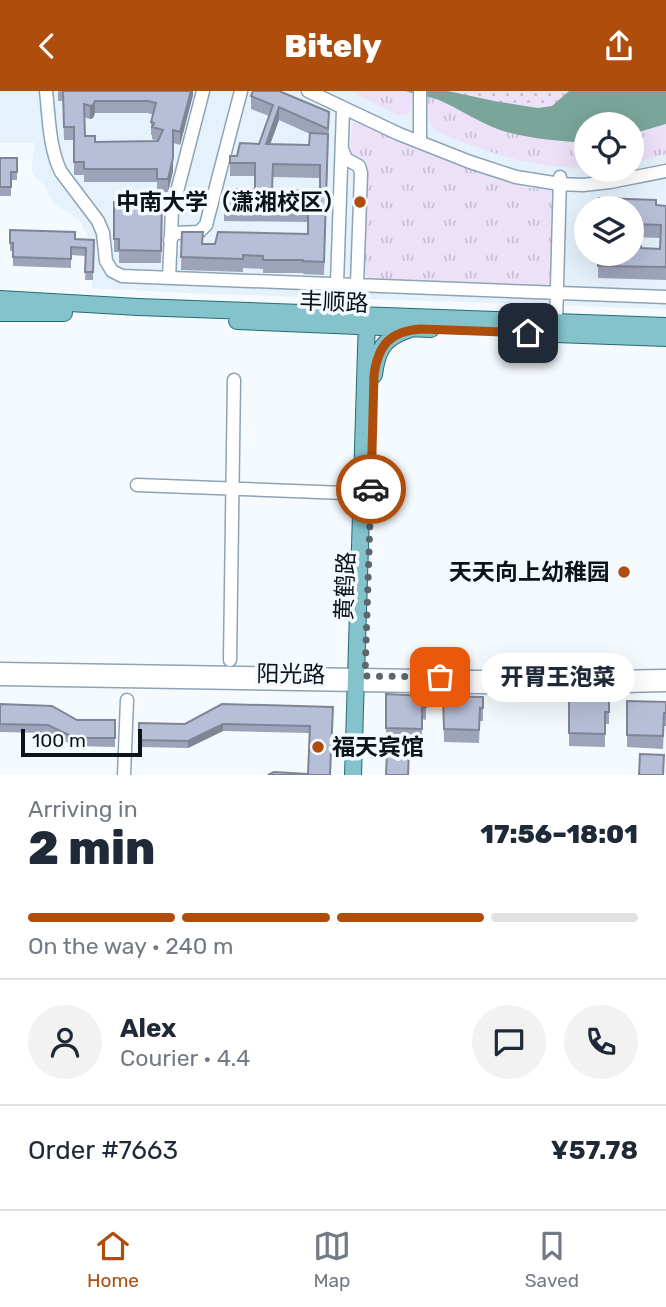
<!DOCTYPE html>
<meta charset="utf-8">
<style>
:root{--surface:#fff;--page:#f2f2f3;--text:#1f2937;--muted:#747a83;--line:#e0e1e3;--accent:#ae4d0c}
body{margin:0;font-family:Rubik,"Noto Sans SC",sans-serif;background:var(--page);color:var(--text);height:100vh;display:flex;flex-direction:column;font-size:26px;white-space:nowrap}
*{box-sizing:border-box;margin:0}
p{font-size:23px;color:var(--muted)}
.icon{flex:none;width:38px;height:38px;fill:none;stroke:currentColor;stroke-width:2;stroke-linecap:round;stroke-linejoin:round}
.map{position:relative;height:684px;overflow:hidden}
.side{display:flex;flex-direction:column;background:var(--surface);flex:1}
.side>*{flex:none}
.fabs{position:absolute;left:574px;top:21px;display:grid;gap:14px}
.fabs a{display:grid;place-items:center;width:70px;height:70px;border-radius:50%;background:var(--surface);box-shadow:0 7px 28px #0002;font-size:35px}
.scale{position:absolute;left:21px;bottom:18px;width:121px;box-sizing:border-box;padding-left:7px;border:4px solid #0c141b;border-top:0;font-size:19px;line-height:24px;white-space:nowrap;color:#0c141b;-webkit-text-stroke:5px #f5fafe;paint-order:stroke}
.pin{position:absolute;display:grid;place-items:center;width:60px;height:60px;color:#fff;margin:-30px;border-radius:14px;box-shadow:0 4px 10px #0006}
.courier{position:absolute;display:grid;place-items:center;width:70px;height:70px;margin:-35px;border:5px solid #ae4d0c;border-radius:50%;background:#fff;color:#222;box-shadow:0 2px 9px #0007}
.bubble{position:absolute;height:49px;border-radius:24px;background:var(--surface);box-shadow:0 7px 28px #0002;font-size:23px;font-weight:800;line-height:49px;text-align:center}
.headline em{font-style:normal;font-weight:800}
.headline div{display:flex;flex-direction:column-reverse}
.headline{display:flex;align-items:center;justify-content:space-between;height:119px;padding:0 28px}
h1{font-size:46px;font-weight:800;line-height:52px}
.bar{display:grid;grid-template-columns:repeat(4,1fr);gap:10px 7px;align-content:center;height:84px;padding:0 28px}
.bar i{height:9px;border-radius:5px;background:var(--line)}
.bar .active{background:var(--accent)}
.bar p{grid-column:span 4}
.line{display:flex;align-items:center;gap:18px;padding:0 28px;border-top:2px solid var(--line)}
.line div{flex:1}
.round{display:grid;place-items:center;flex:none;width:74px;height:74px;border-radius:37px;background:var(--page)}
header{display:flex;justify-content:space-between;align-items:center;height:91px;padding:0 28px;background:var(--accent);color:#fff;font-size:32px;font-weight:800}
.menu{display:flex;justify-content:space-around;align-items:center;height:98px;border-top:2px solid var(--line);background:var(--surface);font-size:19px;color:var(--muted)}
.menu a{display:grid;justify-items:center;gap:4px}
.menu .active{color:var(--accent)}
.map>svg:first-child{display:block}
.built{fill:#e5f1fb;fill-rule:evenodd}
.grass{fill:url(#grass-tufts)}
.park{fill:url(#park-dots)}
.water{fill:#7ba599}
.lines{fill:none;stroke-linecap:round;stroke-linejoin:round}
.minor-casing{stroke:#8da4b6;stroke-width:15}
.major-casing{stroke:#256c77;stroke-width:18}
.minor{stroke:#fff;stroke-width:12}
.major{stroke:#84c3cb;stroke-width:16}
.wall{fill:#9da3b9;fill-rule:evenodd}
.shaded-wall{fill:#808596}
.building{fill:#b7bed7;stroke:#808596;stroke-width:2;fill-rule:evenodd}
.done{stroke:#5e646a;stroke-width:7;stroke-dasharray:0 12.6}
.route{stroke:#ae4d0c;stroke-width:9}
.poi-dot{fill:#ae4d0c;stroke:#f5fafe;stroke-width:2.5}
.labels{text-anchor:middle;stroke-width:7;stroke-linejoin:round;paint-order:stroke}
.poi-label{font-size:23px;font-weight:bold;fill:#0c141b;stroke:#f5fafe;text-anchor:end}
.street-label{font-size:23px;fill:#0c141b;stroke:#f5fafe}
</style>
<header><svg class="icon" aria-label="back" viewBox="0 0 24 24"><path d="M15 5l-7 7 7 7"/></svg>Bitely<svg class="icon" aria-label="share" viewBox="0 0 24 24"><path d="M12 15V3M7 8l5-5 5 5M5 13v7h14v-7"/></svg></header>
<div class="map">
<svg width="666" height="684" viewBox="0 0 666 684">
<defs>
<pattern id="grass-tufts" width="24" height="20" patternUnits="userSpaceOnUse" patternTransform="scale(1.75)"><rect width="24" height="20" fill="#ece1f9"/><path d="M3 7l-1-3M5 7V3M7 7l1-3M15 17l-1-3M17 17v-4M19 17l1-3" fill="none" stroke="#c9c0d5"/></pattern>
<pattern id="park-dots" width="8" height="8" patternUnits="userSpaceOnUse" patternTransform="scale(1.75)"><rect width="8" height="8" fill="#ece1f9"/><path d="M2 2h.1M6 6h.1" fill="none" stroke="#c9c0d5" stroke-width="1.8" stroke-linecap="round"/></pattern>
</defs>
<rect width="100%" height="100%" fill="#f5fafe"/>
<path class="built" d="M0 0H666V218L185 202 92 197 94 154 88 147 79 128 56 115 50 107 45 95 36 87 31 78 35 52H0ZM586 33H632V79H586ZM586 117H632V163H586Z"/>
<path class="grass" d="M351 0H405L412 2C412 15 413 27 397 24Z
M427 5 438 9 473 25 483 33 542 47 561 51 586 52V77C530 77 491 62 440 42 427 35 427 19 427 5Z
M355 31 498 89 529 97 554 98V188L546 198 380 190 368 187 364 182 367 80 366 70 350 61 352 35Z
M666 33V63L632 72V43Z"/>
<path class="park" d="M448 0H569C564 4 558 12 552 15 538 21 466 5 448 0Z"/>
<path class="water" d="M405 0H448L494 10 538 17 552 15 569 0H666V33L632 43V33H586V52C558 50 528 48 500 39 480 32 461 19 441 10 430 5 417 4 405 0Z"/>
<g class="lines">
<g class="minor-casing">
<path id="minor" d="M46 0C49 26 49 57 61 81L98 130 103 142 106 170 112 180 122 185 666 206
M308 0 399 43 470 71 516 86 560 93 583 94 610 91 666 80
M420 0V51
M342 58 346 68 359 75 361 82 357 194
M170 149 175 142 199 141 206 134 241 0
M169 187 172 120 203 0
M337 193 343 18
M556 232 560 86
M137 394 371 403
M230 569 234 289
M0 578 540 587 666 585
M0 588 542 597 666 594
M124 684 127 609"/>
</g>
<g class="major-casing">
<path id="major" d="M0 208 138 216 666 235
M0 222H64
M237 230 431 238
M555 243 666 247
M374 284C377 260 383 247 408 239
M353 684 367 226"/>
</g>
<use href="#minor" class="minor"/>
<use href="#major" class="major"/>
</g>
<path class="wall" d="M58 0H193V4L180 54 173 52V80L168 101H157V91H84V84H74V49H64L63 10H58ZM95 22H148L153 24 151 31V44H152V48L158 50 95 51 85 45 84 26 90 28 93 27Z
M251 5 329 34 324 184 303 183V182H263V178L243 177V181L181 179 182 141 203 153H215L308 143V131L224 130V117L255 98V85H230V65H237L259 53 269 25 251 18ZM279 29 310 43 309 54 270 53ZM273 86 320 87V100L272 99Z
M0 67H17V89H11V105H0Z
M114 111H162L161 172H119V161H114Z
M656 114 666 115V189L598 187V163L641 157 660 158 661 147 632 146V117Z
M10 139 75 148 94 149 93 189H85L86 165 71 164V177L13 175V160H10Z
M386 603 426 605V629L422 628V651L386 650Z
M443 605 483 606V630H480L479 652 444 651Z
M569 608 609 610V633H605V656L569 655Z
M627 610 666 611V635H664L663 658 627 656Z
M0 613 77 629H115V656L75 655 48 642 0 641Z
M333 616 309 642 223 640 188 657 139 656V632L185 633Z"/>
<path class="shaded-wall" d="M191 0H193V4L180 54V41Z
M95 10V22L93 27 90 28V15Z
M279 16V29L266 65V53Z
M173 67V80L168 101V88Z
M223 633V640L188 657V650Z"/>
<path class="building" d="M63 0H191L180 41 173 39V67L168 88H157V78H84V71H74V36H64ZM95 10H148L156 12 151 31 154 32 152 36 163 39 158 50 95 51V45H85L84 13 90 15 93 14Z
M253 0H279L329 21 328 38 279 16 266 53 309 54 310 42 328 43 324 171 303 170V169H263V165L243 164V168L181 166 182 141H203L202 153H215L218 141 308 143V118L224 117 229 98H255V72H230V65H237L240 52 259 53 273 14 251 5ZM273 73 320 74V100L272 99Z
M0 67H17V81H11V96H0Z
M599 107 656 109V114L666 115V176L598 175V163H632V155H641V157L660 158 661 134 632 133V117H599Z
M114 111H162L161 160 119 159V148H114Z
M10 139 75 141V148L94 149 93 181H85L86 157 71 156V168L13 166V152H10Z
M386 603 426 605V616H422V638L386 637Z
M443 605 483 606V617H480L479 639 444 638Z
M569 608 609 610V621H605V643L569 642Z
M627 610 666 611V622H664L663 645 627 644Z
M0 613 52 615 77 629H115V647H75L48 634 0 633Z
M222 613 333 616 330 684H268L274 681 308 683 310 635 223 633 188 650 139 649V632L185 633Z
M387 659 409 660 408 684H386Z
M640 663 664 664 663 684H639Z"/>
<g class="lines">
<path class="done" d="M371 398 365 585 440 586"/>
<path class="route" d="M371 398 374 284C378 254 390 240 421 238L528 242"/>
</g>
<g class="poi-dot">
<circle cx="360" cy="111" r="7"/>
<circle cx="624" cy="481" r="7"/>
<circle cx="318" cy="656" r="7"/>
</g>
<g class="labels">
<g class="poi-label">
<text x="346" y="119">中南大学（潇湘校区）</text>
<text x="610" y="489">天天向上幼稚园</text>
<text x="332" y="664" text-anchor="start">福天宾馆</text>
</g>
<g class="street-label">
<text transform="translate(334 211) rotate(2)" y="8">丰顺路</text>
<text transform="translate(345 495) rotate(-88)" y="8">黄鹤路</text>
<text transform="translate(291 583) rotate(1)" y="8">阳光路</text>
</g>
</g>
</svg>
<div class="fabs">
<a><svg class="icon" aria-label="locate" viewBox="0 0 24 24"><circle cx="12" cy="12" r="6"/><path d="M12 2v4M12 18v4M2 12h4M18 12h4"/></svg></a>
<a><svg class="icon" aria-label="layers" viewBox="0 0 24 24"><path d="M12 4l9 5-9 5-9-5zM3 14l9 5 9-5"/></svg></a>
</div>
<div class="scale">100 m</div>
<div class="pin" style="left:440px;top:586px;background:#ea580c"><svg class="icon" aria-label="bag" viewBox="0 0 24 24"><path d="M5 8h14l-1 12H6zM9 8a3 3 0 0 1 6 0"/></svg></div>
<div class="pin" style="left:528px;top:242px;background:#1f2937"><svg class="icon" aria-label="home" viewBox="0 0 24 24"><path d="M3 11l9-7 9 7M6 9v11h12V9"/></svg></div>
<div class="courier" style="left:371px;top:398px"><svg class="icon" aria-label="car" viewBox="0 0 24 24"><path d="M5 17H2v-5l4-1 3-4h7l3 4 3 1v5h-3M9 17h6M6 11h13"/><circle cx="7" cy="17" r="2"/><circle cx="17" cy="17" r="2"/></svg></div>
<div class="bubble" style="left:481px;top:562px;width:154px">开胃王泡菜</div>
</div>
<section class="side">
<div class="headline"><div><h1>2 min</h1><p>Arriving in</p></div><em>17:56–18:01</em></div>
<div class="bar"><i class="active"></i><i class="active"></i><i class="active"></i><i></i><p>On the way · 240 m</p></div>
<div class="line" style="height:126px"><a class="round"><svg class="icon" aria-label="person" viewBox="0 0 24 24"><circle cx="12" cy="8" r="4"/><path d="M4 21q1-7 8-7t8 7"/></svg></a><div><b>Alex</b><p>Courier · 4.4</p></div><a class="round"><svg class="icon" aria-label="chat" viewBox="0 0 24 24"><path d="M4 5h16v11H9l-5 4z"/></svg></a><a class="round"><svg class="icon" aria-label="phone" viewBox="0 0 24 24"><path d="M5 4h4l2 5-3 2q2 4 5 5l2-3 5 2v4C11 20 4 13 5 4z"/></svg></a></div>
<div class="line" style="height:91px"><div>Order #7663</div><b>¥57.78</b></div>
</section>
<nav class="menu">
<a class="active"><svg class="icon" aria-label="home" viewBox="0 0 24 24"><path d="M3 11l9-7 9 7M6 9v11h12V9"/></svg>Home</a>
<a><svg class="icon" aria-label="map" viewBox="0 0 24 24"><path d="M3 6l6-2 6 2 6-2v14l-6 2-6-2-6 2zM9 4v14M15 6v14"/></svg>Map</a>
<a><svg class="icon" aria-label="saved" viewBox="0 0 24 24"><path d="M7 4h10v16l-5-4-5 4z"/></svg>Saved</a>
</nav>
